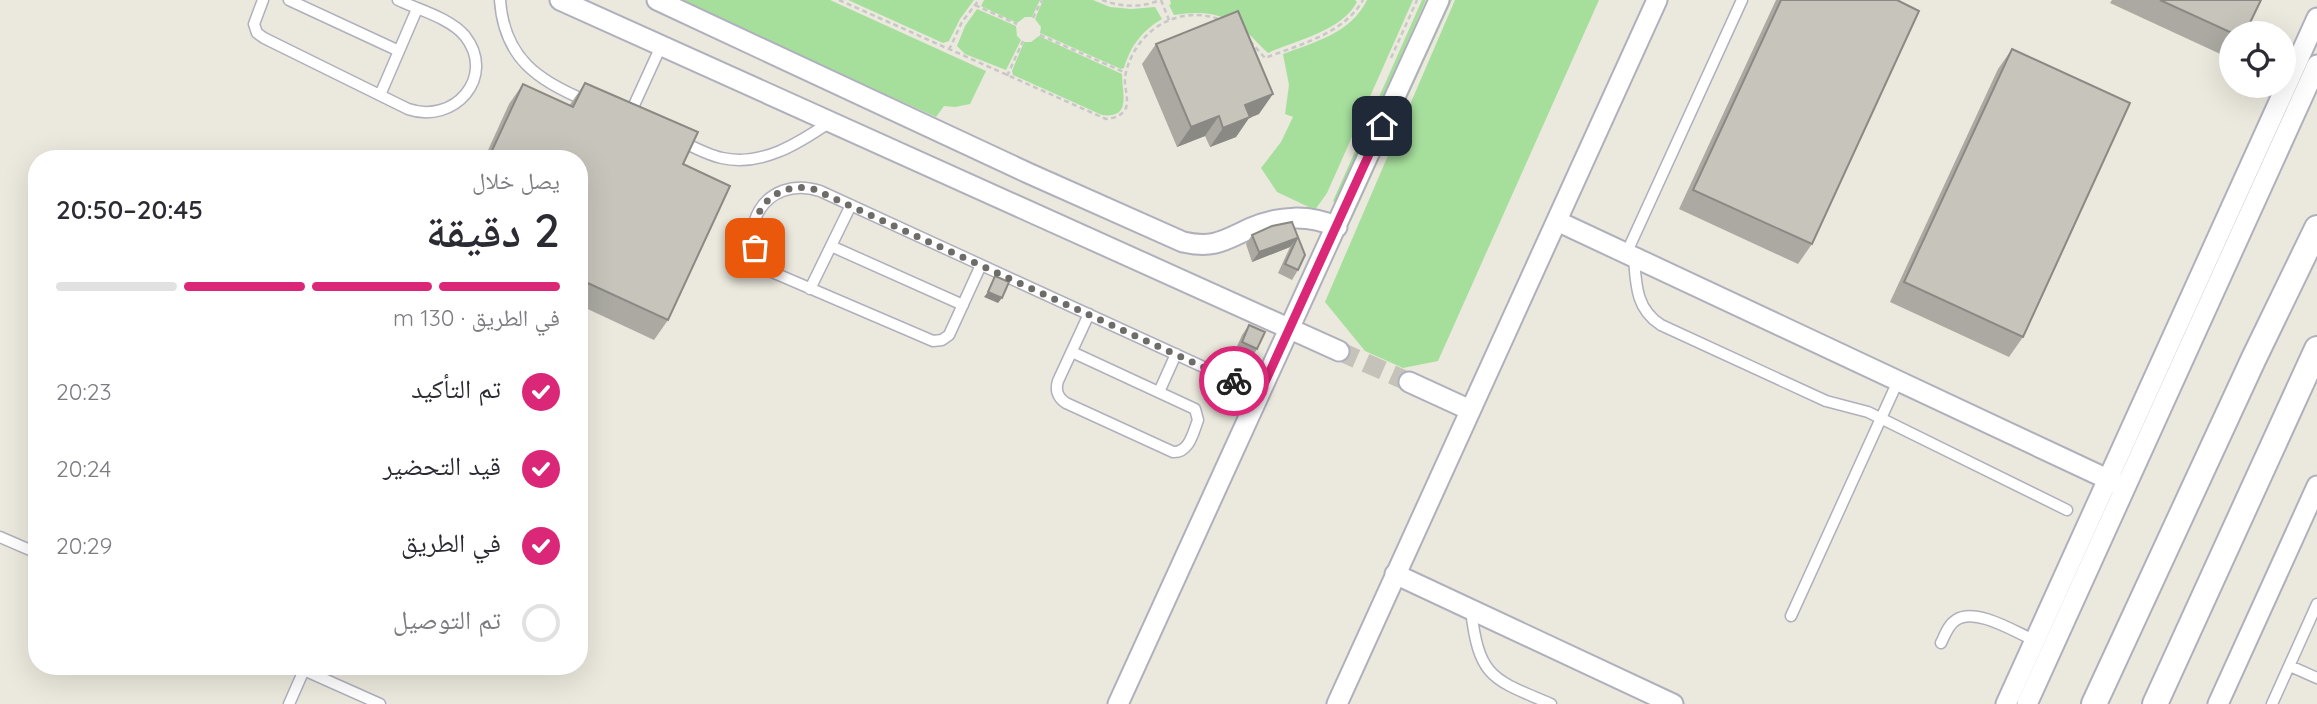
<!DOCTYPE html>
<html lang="ar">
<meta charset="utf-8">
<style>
:root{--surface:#fff;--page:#f7f7f7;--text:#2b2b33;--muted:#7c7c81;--line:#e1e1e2;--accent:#db2777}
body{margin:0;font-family:Quicksand,"Noto Naskh Arabic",sans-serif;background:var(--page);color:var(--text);direction:rtl;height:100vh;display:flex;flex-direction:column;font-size:26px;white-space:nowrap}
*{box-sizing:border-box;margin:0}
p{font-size:23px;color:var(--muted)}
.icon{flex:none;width:38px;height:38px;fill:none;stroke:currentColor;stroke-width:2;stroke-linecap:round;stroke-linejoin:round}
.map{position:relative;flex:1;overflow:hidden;direction:ltr}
.drawer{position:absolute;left:28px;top:150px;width:560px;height:525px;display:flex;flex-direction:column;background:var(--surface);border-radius:28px;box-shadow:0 7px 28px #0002;direction:rtl}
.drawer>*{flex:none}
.fabs{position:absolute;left:2219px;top:21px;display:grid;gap:14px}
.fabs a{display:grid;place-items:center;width:77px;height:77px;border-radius:50%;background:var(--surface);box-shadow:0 7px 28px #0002;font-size:35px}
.pin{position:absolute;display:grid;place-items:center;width:60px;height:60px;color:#fff;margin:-30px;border-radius:14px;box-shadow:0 4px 10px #0006}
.courier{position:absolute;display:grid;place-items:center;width:70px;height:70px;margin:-35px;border:5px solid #db2777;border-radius:50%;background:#fff;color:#222;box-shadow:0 2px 9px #0007}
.headline em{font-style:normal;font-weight:600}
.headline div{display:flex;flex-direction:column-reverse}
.headline{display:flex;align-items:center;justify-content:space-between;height:119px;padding:0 28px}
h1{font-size:46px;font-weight:600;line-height:52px}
.bar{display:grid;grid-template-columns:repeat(4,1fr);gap:10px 7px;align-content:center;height:84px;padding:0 28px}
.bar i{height:9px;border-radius:5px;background:var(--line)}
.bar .selected{background:var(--accent)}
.bar p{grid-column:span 4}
ol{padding:0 28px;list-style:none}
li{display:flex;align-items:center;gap:21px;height:77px}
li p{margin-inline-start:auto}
li .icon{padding:7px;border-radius:50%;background:var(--accent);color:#fff;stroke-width:4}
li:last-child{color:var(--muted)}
li i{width:38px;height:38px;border:4px solid var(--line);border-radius:50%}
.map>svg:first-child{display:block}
.green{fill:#a6df9c}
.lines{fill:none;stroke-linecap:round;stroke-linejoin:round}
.minor-tunnel{stroke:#c4c2b9;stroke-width:19;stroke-dasharray:19 10;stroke-linecap:butt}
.service-casing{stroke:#b0b0bd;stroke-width:13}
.minor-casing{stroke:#b0b0bd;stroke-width:23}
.tertiary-casing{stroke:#b0b0bd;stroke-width:28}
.path{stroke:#c8c8c8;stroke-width:2.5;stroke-dasharray:5 3.5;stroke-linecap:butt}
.service{stroke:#fff;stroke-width:10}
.minor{stroke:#fff;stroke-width:19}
.tertiary{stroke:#fff;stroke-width:24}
.wall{fill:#aba9a2}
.shaded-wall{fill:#8b8984}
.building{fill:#c7c4bc;stroke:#8b8984;stroke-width:2}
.done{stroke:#6e6c69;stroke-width:7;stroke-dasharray:0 12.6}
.route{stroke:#db2777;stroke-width:9}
</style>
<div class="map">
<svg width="2317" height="704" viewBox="0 0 2317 704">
<rect width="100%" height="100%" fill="#ebe8dd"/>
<path class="green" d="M676 0H830L986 71 970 104 955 107 944 106 936 117Z
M848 0H974L960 19 949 41 943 43Z
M984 0H1040L1032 17H1025L1017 23 981 6Z
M1043 0H1093L1110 7 1131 9 1155 7 1162 19C1142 31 1131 45 1124 68L1121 69 1040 33 1041 27 1035 19Z
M1170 0H1355L1357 2C1342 31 1296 40 1268 53 1262 48 1257 42 1252 37 1228 13 1205 10 1174 15L1169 5 1171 4Z
M1367 0H1413L1327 193 1315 210 1277 192 1261 168 1281 142 1293 117 1285 114 1289 85 1283 54C1315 42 1351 33 1367 0Z
M1422 0H1426L1336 203 1333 201Z
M1448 0H1452L1351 221 1349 220Z
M1455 0H1599L1438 361 1403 368 1365 351 1325 302Z
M977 9 1016 26 1017 36 1021 40 1006 70 965 54 957 46 965 26Z
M1039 36 1122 74C1122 93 1132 119 1102 115L1013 75 1012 71 1024 42H1031Z"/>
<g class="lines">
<path class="minor-tunnel" d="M1339 351 1409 382"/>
<g class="service-casing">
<path id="service" d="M263 0 254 24 257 33 264 38 408 109C454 125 497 77 465 36 450 18 419 10 398 0
M289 0 399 51
M500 0C504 58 538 81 587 101
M380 95 417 9
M630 114 661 46
M681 141C695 148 708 155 722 158 762 167 799 143 830 122
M831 246 963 305
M1626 254 1742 0
M1634 258C1636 285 1636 309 1661 325L1826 401 1868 412 2067 510
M981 265 949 335 942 340 933 341 772 272C729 234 765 173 820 191L1260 393
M810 289 851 205
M1072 352 1195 409 1198 420C1193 433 1189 453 1173 452L1066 403C1058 398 1055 390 1058 381L1089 314
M1159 392 1176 354
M0 537 37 553
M1471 610C1479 678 1492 679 1551 704
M1791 616 1898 381
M1941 643C1945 635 1948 625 1956 620 1976 607 2015 632 2034 640
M2290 666 2317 678
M297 667 380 704
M289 704 304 670
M2272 704 2317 604"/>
</g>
<g class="minor-casing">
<path id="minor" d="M560 0 1339 351
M657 0 1028 173 1183 242C1214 249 1225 240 1251 228 1278 216 1309 214 1337 227
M1557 221 2118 484
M1409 382 1470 410
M1395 574 1673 704
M1118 704 1439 0
M1337 704 1657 0
M2006 704 2317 18
M2027 704 2317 65
M2218 704 2317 486"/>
</g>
<g class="tertiary-casing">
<path id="tertiary" d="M2094 704 2254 358 2317 228
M2155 704 2317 349"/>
</g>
<path class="path" d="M839 0 1106 119C1113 118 1120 117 1125 110 1130 101 1124 88 1125 77 1133 33 1175 4 1219 19
M1102 0C1120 7 1142 8 1160 0
M1161 0 1169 20
M975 5 1017 24
M1033 18 1042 0
M1040 35 1126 73
M1250 41 1265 58C1298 45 1344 34 1363 0
M949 50 962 22 979 0
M1391 58 1417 0
M1007 76 1023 41"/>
<use href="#service" class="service"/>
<use href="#minor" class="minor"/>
<use href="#tertiary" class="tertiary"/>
</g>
<path class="wall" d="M1776 0H1897L1812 244 1798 264 1679 209Z
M2112 0H2261L2231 33V55L2229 58 2110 3Z
M1156 44 1259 114 1249 118 1236 137 1210 147 1205 136 1177 147 1142 64Z
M2012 49 2023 337 2009 357 1890 302 1998 69Z
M585 83 683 164 668 320 654 340 579 305V159H484L509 104 523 84 569 106Z
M1292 222 1305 255 1298 270 1292 280 1278 273 1290 247 1252 262 1246 244 1252 235Z
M1249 325 1257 349 1250 360 1234 353 1242 335Z"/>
<path class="shaded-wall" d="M1273 94 1259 114 1249 118 1236 137 1210 147 1223 128 1245 105Z
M1219 116 1205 136 1177 147 1191 127Z
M1297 238 1290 247 1252 262 1259 252Z
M988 292 1002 298 998 303 984 297Z"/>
<path class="building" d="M1781 0H1897L1919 11 1812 244 1693 190Z
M2160 0H2261L2245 33H2232Z
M1238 11 1273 94 1245 105 1250 117 1223 128 1219 116 1191 127 1156 44Z
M2012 49 2130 103 2023 337 1904 282Z
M585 83 698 132 683 164 730 186 668 320 579 279V159H488L523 84 573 107Z
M1292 222 1305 255 1298 270 1285 264 1297 238 1259 252 1252 235 1272 226Z
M995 276 1009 282 1002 298 988 292Z
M1249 325 1265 332 1257 349 1242 342Z"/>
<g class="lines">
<path class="done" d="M755 248C748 211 773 183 811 188L1234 381"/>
<path class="route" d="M1234 381 1260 393 1382 126"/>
</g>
</svg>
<div class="fabs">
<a><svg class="icon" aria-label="locate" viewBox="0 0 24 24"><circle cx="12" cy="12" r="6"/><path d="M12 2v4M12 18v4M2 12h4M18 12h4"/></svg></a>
</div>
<div class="pin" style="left:755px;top:248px;background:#ea580c"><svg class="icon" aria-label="bag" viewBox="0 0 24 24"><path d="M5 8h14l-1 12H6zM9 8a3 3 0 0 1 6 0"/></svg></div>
<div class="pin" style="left:1382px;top:126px;background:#1f2937"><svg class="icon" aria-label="home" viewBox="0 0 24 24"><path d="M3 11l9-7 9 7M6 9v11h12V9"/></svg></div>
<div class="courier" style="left:1234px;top:381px"><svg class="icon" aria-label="bike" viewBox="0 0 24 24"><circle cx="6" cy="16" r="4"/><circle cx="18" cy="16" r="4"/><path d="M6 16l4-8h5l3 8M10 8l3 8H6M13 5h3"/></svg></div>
<section class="drawer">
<div class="headline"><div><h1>2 دقيقة</h1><p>يصل خلال</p></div><em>20:45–20:50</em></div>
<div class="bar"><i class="selected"></i><i class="selected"></i><i class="selected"></i><i></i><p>في الطريق · 130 m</p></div>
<ol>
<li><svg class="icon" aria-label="check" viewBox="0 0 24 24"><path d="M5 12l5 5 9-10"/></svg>تم التأكيد<p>20:23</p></li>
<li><svg class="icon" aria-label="check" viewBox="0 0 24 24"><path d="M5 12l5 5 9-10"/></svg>قيد التحضير<p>20:24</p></li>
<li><svg class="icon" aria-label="check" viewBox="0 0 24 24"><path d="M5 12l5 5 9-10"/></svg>في الطريق<p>20:29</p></li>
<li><i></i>تم التوصيل</li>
</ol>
</section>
</div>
